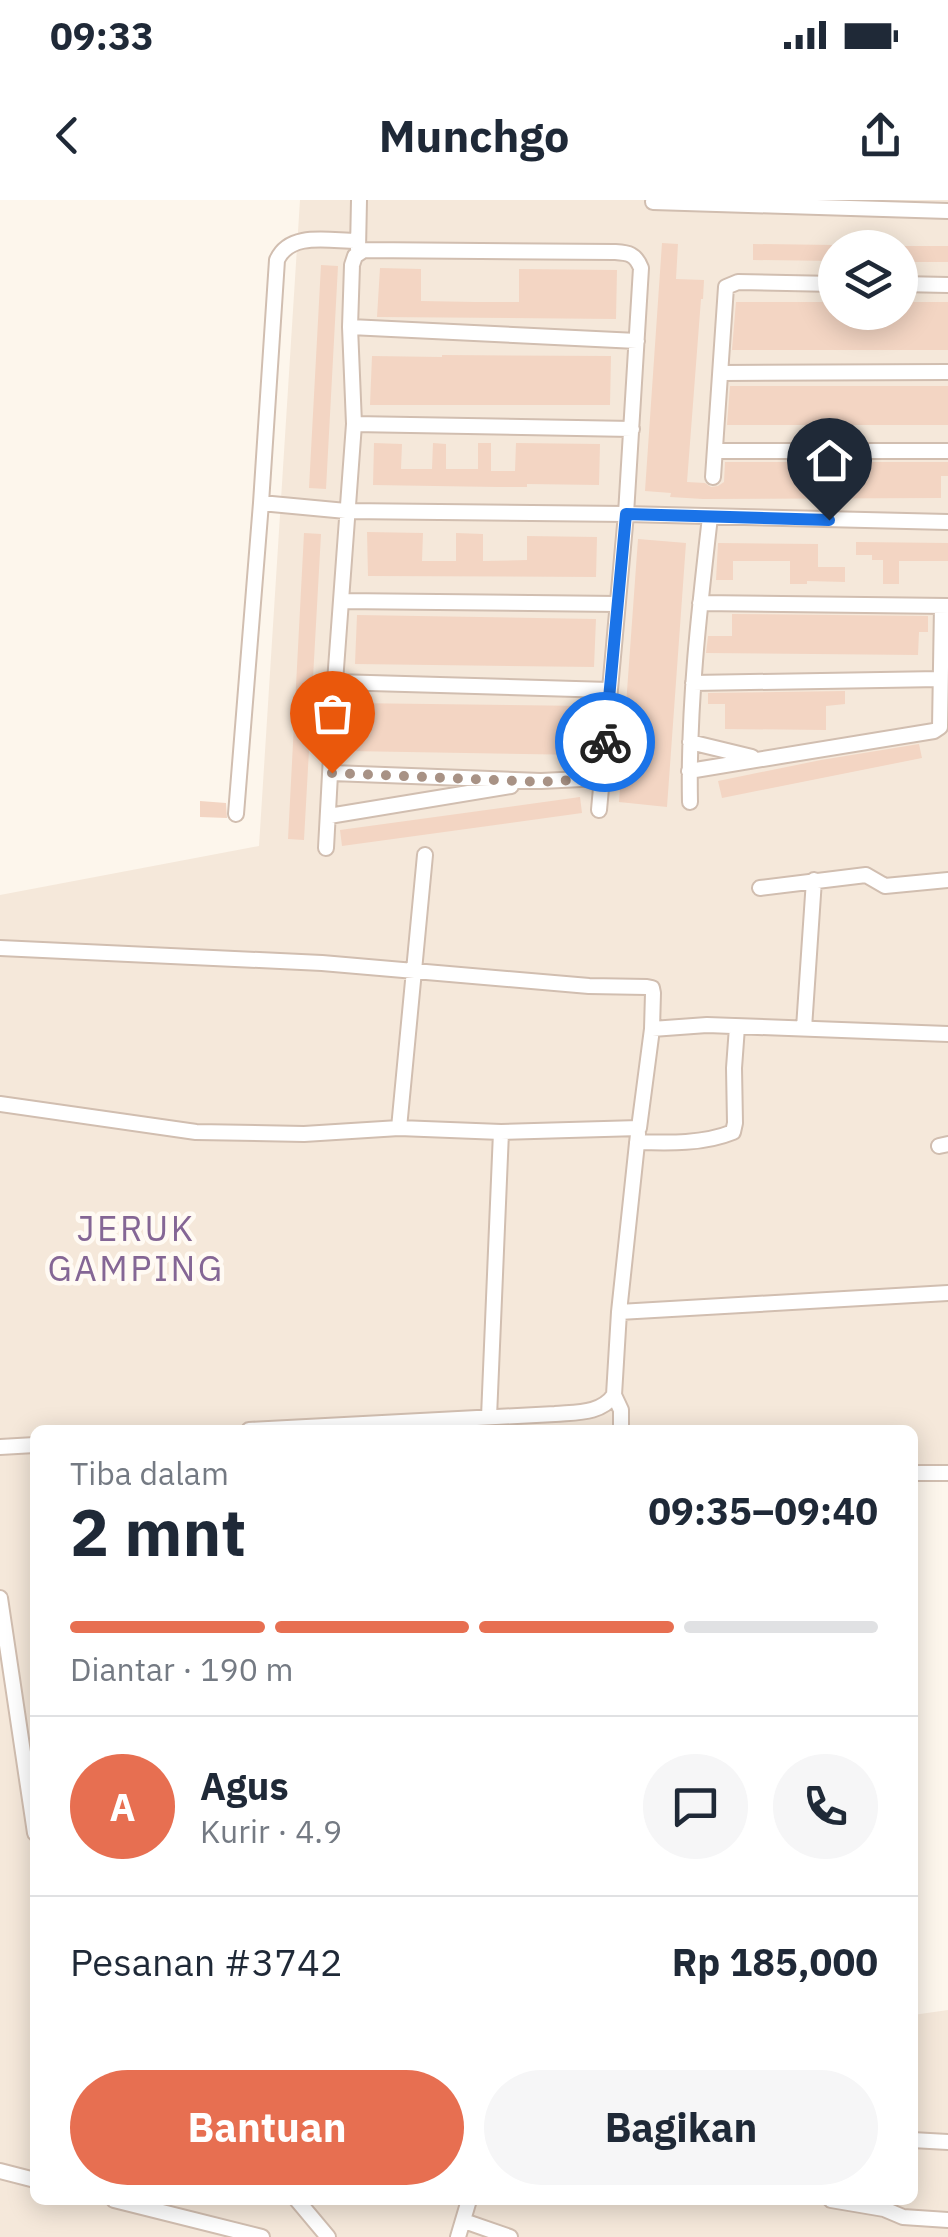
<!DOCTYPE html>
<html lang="id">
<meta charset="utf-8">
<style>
:root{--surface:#fff;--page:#f6f6f7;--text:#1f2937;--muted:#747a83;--line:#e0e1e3;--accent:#e76f51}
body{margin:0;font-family:"IBM Plex Sans",sans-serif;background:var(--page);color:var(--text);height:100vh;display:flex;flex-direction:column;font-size:38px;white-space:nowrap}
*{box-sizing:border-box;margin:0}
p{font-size:32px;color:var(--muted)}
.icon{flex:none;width:55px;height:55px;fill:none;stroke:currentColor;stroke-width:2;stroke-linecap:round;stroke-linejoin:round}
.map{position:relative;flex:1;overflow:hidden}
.side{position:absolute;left:30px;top:1225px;width:888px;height:780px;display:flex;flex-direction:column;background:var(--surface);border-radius:15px;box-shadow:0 5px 25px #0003}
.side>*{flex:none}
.controls{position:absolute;left:818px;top:30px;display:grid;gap:20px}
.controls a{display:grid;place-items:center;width:100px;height:100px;border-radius:50%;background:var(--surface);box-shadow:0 5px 25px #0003;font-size:50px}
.pin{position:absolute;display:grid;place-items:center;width:85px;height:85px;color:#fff;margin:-102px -42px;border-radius:50% 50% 50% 0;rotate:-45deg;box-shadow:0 0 10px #0007}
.pin .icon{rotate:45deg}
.courier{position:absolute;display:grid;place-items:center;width:100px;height:100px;margin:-50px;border:8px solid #1a73e8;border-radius:50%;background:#fff;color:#222;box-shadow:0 2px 12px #0007}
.overview em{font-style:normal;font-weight:800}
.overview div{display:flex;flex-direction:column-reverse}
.overview{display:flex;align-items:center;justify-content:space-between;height:170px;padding:0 40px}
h1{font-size:65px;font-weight:800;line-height:75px}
.bar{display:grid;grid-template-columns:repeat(4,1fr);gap:15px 10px;align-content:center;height:120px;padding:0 40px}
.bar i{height:12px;border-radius:8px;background:var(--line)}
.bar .active{background:var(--accent)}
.bar p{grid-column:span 4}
.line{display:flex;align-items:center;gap:25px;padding:0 40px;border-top:2px solid var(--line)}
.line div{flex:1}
.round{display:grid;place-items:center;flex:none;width:105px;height:105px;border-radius:52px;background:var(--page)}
.button{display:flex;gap:20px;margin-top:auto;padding:20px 40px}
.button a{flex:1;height:115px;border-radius:60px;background:var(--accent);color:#fff;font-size:40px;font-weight:800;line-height:115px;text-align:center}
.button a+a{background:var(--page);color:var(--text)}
.status{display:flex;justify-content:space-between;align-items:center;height:70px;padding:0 50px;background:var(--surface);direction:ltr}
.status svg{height:28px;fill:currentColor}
header{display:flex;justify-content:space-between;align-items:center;height:130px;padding:0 40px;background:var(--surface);font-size:45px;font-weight:800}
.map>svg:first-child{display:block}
.residential{fill:#f5e8da;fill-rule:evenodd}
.building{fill:#f3d5c3}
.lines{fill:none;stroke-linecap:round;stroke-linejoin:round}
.street-casing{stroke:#d1beb0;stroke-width:18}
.street{stroke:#fff;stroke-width:14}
.done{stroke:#a89285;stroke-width:10;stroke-dasharray:0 18}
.route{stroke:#1a73e8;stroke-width:12}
.labels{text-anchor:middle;stroke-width:9;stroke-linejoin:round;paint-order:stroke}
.quarter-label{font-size:35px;letter-spacing:2.5px;fill:#846695;stroke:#fffaf3}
</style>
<div class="status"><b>09:33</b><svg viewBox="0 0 49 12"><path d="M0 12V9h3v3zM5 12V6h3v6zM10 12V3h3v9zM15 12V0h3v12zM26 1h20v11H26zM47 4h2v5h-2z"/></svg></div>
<header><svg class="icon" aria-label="back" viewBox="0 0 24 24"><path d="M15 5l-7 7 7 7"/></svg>Munchgo<svg class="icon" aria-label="share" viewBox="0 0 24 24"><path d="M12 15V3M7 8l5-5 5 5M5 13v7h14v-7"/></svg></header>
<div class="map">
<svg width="948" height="2037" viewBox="0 0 948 2037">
<rect width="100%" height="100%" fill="#fdf6ec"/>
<path class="residential" d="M300 0H948V1273H913L912 1230H35V2000H912L913 1815 948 1810V2037H0V695L259 646ZM835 48H900V112H835Z"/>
<path class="building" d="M662 43 678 44 676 79 704 80 703 99H701L687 282 705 283 711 287 718 286 724 282 725 262H948V276H941V298L703 299 670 297 671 293 645 291Z
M753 44 835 45V61L753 60Z
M900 46H948V62H900Z
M321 65 338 66 326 289 309 288Z
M380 68 421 69V101L475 102H519V69L617 70 616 119 377 117Z
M736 102H835V112H900V102H948V150H732Z
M442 155 611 156 610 205H370L372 156 442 157Z
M730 186H948V225H727Z
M374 243 402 244 401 269H432L433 243 446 244V269H478V243H491V271H515L516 243 600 244 599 285 527 284V287H497L373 285Z
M367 332 423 333 422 361H456V333L483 334V361L527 360V336L597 337 596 377 368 376Z
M304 333 321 334 304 640 288 639Z
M638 339 686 343 667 607 619 602Z
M856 342 948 343V361H899V384H883V360H872V355H856Z
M718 343 818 344V367H845V382L807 381V384H790V361H733V380H716Z
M732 414 928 416V432H919L918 455 706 453 708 436H732Z
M357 415 596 419 594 467 355 464Z
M845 491V504L826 506V530L725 529V504H708V493Z
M350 503 588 506 587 555 348 551Z
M919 544 922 558 722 598 718 581 821 560Z
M580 597 582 613 342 646 340 630Z
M200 601 226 603 227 618 200 617Z"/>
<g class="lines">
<g class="street-casing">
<path id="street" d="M653 2 948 11
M358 49 359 0
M900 84 948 85
M350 127 637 141
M721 173 948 172
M354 224 632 229
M715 251H948
M713 277 726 87 738 82 835 84
M261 303 346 311 626 314 948 322
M342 401 617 404
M700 403 948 406
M335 482 609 490
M693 483 940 479
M690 542 752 557
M689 571 934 531 940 527 942 406
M332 573 541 581 602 578
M690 602C688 507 699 412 710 317
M236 614 261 303 277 60C290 31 330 41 357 41
M329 616 511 586
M326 648 335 482 354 224 350 127 352 65 355 56 364 50 614 52C628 53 635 53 641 68L626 314 599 610
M760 688 866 675 885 686 948 680
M0 748 322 763 589 786 647 787 652 788 653 793 652 829 639 928 501 932 399 928 304 934 196 932 0 904
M804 828 814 680
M652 829 707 825 948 834
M399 928 425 655
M637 942C669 943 704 944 733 932L735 923 734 868 737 827
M939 946 948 944
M619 1112 638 934
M614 1195 621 1210V1230
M489 1217 501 932
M249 1230 555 1214C576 1212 601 1214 614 1195L619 1112 948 1093
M0 1247 35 1245
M912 1273H948
M0 1398 35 1633
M912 1940 948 1942
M0 1971 35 1980
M114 2000 262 2037
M297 2000 328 2037
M831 2000 884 2009 903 2017 948 2020
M464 2021 510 2037
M458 2037 469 2000"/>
</g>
<use href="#street" class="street"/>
</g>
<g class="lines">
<path class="done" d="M332 573 541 582 602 578 605 542"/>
<path class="route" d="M605 542 626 314 829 320"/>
</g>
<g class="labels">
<g class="quarter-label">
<text x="136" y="1041">JERUK<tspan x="136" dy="40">GAMPING</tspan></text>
</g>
</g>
</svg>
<div class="controls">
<a><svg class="icon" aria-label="layers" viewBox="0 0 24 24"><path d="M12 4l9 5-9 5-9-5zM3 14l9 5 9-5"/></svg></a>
</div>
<div class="pin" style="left:332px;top:573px;background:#ea580c"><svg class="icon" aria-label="bag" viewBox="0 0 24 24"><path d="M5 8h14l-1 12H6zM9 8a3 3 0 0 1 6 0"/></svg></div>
<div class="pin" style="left:829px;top:320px;background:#1f2937"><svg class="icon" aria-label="home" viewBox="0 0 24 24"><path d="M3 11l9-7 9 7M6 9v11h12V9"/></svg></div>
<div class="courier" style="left:605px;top:542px"><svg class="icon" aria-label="bike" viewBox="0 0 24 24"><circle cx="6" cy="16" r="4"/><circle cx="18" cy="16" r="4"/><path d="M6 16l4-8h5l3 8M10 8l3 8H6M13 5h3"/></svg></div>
<section class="side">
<div class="overview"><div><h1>2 mnt</h1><p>Tiba dalam</p></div><em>09:35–09:40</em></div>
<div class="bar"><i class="active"></i><i class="active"></i><i class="active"></i><i></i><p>Diantar · 190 m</p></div>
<div class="line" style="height:180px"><b class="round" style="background:var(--accent);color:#fff">A</b><div><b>Agus</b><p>Kurir · 4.9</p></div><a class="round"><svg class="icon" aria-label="chat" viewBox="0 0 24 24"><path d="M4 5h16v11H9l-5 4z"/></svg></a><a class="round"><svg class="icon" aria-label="phone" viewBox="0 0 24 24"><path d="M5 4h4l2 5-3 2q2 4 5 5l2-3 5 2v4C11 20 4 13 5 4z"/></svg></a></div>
<div class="line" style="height:130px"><div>Pesanan #3742</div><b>Rp 185,000</b></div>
<div class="button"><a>Bantuan</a><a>Bagikan</a></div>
</section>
</div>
